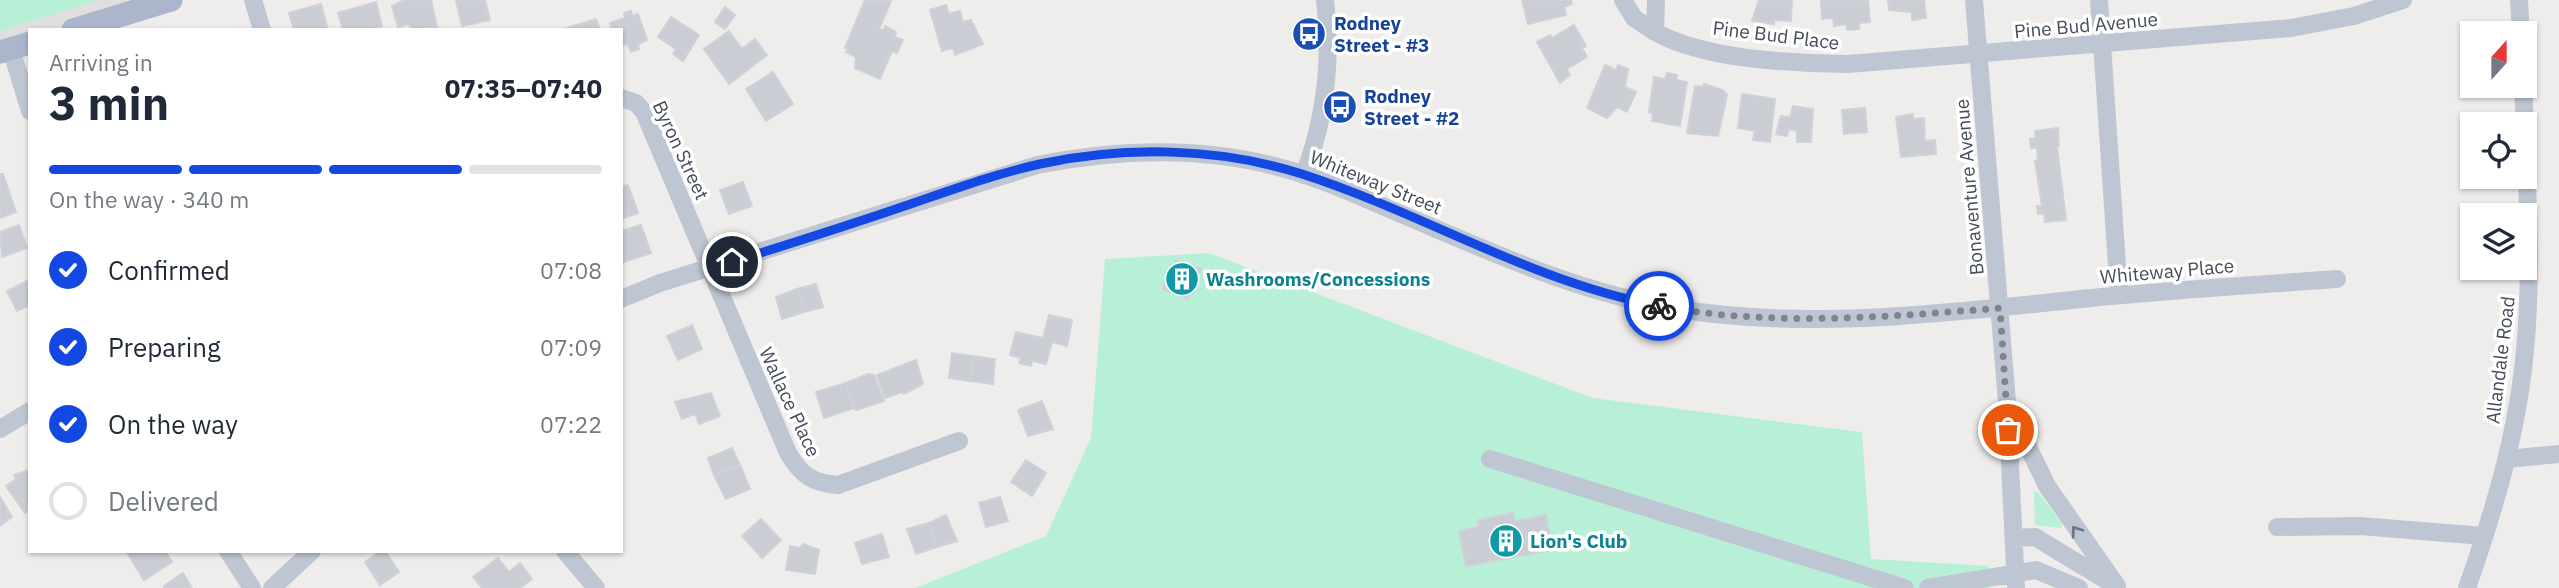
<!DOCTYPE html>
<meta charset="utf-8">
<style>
:root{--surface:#fff;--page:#f6f6f7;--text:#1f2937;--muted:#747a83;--line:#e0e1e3;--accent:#1348e3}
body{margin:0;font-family:"IBM Plex Sans",sans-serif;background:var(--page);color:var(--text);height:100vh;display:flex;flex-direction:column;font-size:26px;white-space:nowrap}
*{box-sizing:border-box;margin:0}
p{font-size:23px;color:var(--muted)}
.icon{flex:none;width:38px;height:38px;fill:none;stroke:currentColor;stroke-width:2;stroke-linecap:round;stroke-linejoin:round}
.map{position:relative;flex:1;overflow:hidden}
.sheet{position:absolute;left:28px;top:28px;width:595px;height:525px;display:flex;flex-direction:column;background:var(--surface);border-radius:0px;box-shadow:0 2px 5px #0004}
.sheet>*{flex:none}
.needle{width:46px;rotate:21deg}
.buttons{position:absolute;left:2460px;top:21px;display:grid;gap:14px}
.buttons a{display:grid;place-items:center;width:77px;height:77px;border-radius:0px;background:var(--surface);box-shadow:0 2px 5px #0004;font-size:35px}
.pin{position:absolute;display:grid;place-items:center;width:60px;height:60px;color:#fff;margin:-30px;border:4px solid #fff;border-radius:50%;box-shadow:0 2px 7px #0007}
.courier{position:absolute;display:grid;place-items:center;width:70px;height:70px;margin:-35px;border:5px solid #1348e3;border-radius:50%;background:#fff;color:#222;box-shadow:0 2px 9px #0007}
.overview em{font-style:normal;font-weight:800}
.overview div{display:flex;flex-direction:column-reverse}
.overview{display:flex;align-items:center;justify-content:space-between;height:119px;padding:0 21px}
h1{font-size:46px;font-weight:800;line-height:52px}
.bar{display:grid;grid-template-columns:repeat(4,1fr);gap:10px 7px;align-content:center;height:84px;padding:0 21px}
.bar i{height:9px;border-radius:5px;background:var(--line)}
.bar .active{background:var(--accent)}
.bar p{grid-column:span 4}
ol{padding:0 21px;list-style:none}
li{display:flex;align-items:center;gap:21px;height:77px}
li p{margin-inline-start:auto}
li .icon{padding:7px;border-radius:50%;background:var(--accent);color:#fff;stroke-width:4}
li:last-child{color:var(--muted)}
li i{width:38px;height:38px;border:4px solid var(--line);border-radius:50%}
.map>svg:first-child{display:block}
.education{fill:#e0dede}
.green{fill:#b8f0d7}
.building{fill:#cbcdd5;stroke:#d0d1d8;stroke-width:2}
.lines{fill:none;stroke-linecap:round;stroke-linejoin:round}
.minor{stroke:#bfc6d3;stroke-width:18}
.major{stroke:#abb6cd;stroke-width:23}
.oneway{stroke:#6f7784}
.done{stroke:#80848d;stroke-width:7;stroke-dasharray:0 12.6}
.route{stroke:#1348e3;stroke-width:9}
.labels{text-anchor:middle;stroke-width:7;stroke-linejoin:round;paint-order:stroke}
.transit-label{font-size:19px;font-weight:bold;fill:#164399;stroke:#fff;text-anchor:start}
.street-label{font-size:19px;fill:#444c5a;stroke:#fff}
.culture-label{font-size:19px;font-weight:bold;fill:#0d838f;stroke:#fff;text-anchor:start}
</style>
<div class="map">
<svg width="2559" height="588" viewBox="0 0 2559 588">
<rect width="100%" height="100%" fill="#efedec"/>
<path class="education" d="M0 0H171L73 30H30V43L0 52Z"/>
<path class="green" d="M0 0H99L0 31Z
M1209 253 1593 398 1862 432 1871 559 1989 566V588H915L1046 536 1091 438 1105 259Z
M2034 491 2038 492 2062 524 2061 528 2035 525Z"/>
<path class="building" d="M404 0H431L437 27 412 30 409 24 398 27 392 6Z
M456 0H485L490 20 462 26Z
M865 0 891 1 879 29 883 31 885 26 896 32 895 37 903 40 897 53 892 51 880 79 855 68 856 57 846 52 848 49 845 48Z
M1522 0H1571L1572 4 1564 7 1566 15 1528 24Z
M1759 0H1792L1791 21 1774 20V24L1752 21Z
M1821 0H1868L1870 22 1859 23V29L1847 30 1846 24 1834 26 1833 18 1822 19Z
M1888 0H1924L1926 18 1912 20V12L1889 10Z
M376 2 382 26 368 30H343L338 13Z
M321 4 328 30H294L289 13Z
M946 5 949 14 960 11 963 22 971 20 983 44 955 55 953 48 942 51 930 10Z
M725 7 735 15 725 29 715 22Z
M631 11 632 16 638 14 647 40 638 44 639 49 631 52 627 44 621 46V30H612L610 23 625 18 624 13Z
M671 17 699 35 683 61 673 54 676 49 658 37Z
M596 19 600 30H565L564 29Z
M1574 25 1586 46 1582 48 1587 57 1567 69 1570 75 1560 83 1537 42 1550 35 1552 38Z
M729 31 742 49 755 39 767 55 729 84 704 49Z
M1605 65 1616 70 1618 65 1628 69 1625 87 1636 92 1627 112 1617 107 1607 118 1587 108Z
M773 72 793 104 766 121 746 89Z
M1667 73 1677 75 1676 80 1687 82 1680 126 1652 121 1653 114 1649 112 1654 77 1665 79Z
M1704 84 1723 90 1727 95 1718 136 1687 133 1695 86 1704 87Z
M1742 94 1775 99 1770 142 1753 140 1755 131 1738 128Z
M1793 106 1813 109 1811 142H1797V131L1789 129 1787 136 1776 134 1781 116 1790 117Z
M1865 108 1867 132 1844 134 1842 110Z
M1913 114V119L1924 118 1925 141 1935 140 1936 154 1901 157 1896 117Z
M2058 128 2059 146H2057L2066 220 2045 222 2044 213 2038 214 2037 206H2042L2035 161 2038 160 2037 148H2031L2030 139 2036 138 2035 131Z
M0 174H3L16 212 0 218Z
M743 182 752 206 729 214 720 190Z
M628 185 638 213 621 219V187Z
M19 225 27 248 2 257 0 232Z
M641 225 651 253 621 263V231Z
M1176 261 1200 269 1187 299 1163 289Z
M29 280 30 305 17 311 7 291Z
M816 284 823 307 804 312 797 289Z
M797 289 804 312 782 319 776 297Z
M1049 315 1072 320 1067 346 1052 342 1046 364 1032 361 1031 366 1019 363 1021 358 1010 355 1016 332 1043 338Z
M692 325 702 349 678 360 667 336Z
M952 353 973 356 970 381 949 378Z
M973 356 995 359 993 384 970 381Z
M916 360 923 384 904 394 902 392 885 398 877 375Z
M868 374 874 375 884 401 856 410 846 383Z
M846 383 854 408 824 418 816 392Z
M711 393 720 416 699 424 695 414 682 419 675 402Z
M1042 401 1053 429 1028 436 1018 410Z
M732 448 740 465 714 475 708 458Z
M1026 460 1046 473 1032 496 1011 482Z
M740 465 750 489 726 499 714 475Z
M29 470 30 510 25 513 6 486 16 479 14 475Z
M0 497 12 517 0 526Z
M1000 497 1008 521 986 527 979 503Z
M1513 513 1515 521 1546 515 1552 550 1466 566 1459 531 1479 527 1478 520Z
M946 515 957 541 937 547 929 523Z
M761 519 781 540 762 558 742 536Z
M929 523 937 547 916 554 907 529Z
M882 534 889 557 862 564 855 543Z
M803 544 819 550 815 574 786 570 790 546 800 548Z
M126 551H165L172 562 144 580Z
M381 551H385L399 572 380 585 365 562Z
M498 558 509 572 520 563 532 579 520 588H482L473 577Z
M183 573 192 588H164V586Z"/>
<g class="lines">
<path class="minor" d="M253 0 262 30
M1623 0 1634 18 1655 32 1656 0
M1974 0 2007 402 2016 588
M2099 0 2119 295
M2519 0 2521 33
M1655 32C1706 60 1790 63 1848 64L2291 28 2354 16 2403 0
M11 49 30 111
M2523 86 2525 124
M621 98 636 103 644 112 788 453C801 475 812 483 838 485L959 441
M1304 175C1325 119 1332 58 1325 0
M621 299 660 283 1037 165C1118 149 1202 146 1282 168 1320 178 1357 195 1394 211 1487 250 1577 293 1678 309 1814 331 1955 312 2091 298 2173 290 2255 285 2337 279
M2012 413 2047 486 2117 586
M0 429 30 411
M1490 459 1905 588
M2507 459 2559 454
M2277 527 2360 526 2483 536
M2014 538 2035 537 2109 582
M228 551 252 588
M565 551 596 588
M272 588 312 551
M1928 588 2036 570 2079 588
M2467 588C2494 511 2518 431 2525 350 2532 277 2528 205 2525 132"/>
<path class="major" d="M73 30 171 0
M0 52 30 43"/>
</g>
<defs><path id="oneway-chevron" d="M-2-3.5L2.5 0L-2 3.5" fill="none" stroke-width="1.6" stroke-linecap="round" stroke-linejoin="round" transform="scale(1.75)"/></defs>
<use class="oneway" href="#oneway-chevron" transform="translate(2076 531) rotate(-126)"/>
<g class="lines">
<path class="done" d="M1659 306C1772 327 1886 317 2000 308L2008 430"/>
<path class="route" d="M732 262C786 245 840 228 893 210 941 194 990 175 1040 164 1125 146 1218 147 1302 174 1423 213 1532 282 1659 306"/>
</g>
<defs>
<g id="bus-disc" transform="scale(1.75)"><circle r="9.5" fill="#1a4fb4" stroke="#fff"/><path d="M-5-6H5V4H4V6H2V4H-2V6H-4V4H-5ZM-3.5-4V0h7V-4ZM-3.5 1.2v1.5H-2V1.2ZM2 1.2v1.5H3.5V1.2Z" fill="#fff"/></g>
<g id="building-disc" transform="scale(1.75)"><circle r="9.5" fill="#0f9aa8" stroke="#fff"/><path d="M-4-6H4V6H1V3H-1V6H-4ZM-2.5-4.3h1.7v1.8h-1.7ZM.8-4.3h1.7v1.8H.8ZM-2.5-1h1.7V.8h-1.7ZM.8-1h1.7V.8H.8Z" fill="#fff"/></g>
</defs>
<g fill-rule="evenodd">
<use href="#bus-disc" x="1309" y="34"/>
<use href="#bus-disc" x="1340" y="107"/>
<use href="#building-disc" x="1182" y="279"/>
<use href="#building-disc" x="1506" y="541"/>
</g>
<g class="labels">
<g class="transit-label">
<text x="1334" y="30">Rodney<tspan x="1334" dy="22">Street - #3</tspan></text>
<text x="1364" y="103">Rodney<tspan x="1364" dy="22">Street - #2</tspan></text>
</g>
<g class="street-label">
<text transform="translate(2086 25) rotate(-5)" y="7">Pine Bud Avenue</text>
<text transform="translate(1776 35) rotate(7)" y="7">Pine Bud Place</text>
<text transform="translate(681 150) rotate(65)" y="7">Byron Street</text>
<text transform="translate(1376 182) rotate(22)" y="7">Whiteway Street</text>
<text transform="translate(1969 187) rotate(-95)" y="7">Bonaventure Avenue</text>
<text transform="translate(2167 271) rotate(-5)" y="7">Whiteway Place</text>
<text transform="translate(2500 360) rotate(-83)" y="7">Allandale Road</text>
<text transform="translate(790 402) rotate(65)" y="7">Wallace Place</text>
</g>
<g class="culture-label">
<text x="1206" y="286">Washrooms/Concessions</text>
<text x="1530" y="548">Lion's Club</text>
</g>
</g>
</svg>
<div class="buttons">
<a><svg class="needle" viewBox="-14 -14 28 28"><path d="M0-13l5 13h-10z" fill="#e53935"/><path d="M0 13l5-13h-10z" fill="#747a83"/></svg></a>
<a><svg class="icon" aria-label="locate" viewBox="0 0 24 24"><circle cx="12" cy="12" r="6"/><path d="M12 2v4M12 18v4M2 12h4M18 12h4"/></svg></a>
<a><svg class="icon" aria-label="layers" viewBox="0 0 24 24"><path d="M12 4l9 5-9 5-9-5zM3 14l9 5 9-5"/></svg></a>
</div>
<div class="pin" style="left:2008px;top:430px;background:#ea580c"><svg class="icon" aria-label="bag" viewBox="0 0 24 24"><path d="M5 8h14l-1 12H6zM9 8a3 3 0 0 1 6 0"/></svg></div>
<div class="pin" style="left:732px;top:262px;background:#1f2937"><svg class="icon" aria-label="home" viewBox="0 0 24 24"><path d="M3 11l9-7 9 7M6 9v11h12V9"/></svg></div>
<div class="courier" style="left:1659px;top:306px"><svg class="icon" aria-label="bike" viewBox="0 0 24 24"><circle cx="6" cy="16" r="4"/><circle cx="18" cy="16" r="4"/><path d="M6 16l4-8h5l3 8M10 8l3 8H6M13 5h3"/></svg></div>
<section class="sheet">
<div class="overview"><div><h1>3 min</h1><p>Arriving in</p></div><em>07:35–07:40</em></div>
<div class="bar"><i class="active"></i><i class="active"></i><i class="active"></i><i></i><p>On the way · 340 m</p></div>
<ol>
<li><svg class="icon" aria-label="check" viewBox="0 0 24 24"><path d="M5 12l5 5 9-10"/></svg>Confirmed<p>07:08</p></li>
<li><svg class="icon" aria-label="check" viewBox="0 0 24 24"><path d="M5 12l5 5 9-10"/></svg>Preparing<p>07:09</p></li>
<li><svg class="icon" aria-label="check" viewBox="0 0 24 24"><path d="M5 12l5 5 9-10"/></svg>On the way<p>07:22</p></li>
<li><i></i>Delivered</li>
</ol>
</section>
</div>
